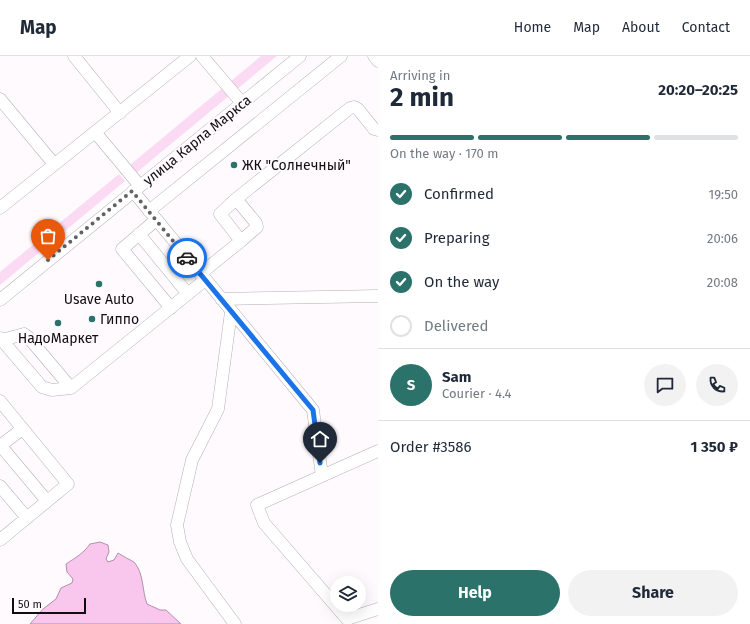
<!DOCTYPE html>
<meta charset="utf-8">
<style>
:root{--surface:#fff;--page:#f2f2f3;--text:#1f2937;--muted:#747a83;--line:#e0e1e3;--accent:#2b726a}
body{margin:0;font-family:"Fira Sans",sans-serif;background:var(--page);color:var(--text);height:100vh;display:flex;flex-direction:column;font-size:15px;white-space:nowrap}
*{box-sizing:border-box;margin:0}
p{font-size:13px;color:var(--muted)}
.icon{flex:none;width:22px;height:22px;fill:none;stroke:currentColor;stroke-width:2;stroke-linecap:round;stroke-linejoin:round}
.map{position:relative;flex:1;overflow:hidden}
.details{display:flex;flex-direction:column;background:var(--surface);width:372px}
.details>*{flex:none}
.buttons{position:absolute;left:330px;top:520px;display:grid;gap:8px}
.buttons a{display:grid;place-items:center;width:36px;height:36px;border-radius:50%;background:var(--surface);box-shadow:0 4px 16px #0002;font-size:20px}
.scale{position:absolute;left:12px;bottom:10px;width:74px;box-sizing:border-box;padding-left:4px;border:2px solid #100e0f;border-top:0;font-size:11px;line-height:14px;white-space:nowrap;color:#100e0f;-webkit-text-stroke:3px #fefafd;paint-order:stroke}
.pin{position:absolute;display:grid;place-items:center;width:34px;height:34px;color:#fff;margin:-41px -17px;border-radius:50% 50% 50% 0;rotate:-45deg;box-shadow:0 0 4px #0007}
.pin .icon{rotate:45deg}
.courier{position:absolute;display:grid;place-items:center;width:40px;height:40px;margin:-20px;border:3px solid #1a73e8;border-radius:50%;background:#fff;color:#222;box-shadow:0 1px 5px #0007}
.overview em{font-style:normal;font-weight:700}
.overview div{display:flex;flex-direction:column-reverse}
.overview{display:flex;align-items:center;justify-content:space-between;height:68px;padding:0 12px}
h1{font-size:26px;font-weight:700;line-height:30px}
.bar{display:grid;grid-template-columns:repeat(4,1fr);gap:6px 4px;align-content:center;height:48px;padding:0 12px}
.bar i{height:5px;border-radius:3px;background:var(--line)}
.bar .on{background:var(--accent)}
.bar p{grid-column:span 4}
.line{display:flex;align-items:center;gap:10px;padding:0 12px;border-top:1px solid var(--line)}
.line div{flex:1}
.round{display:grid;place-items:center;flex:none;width:42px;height:42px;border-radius:21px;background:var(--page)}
ol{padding:0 12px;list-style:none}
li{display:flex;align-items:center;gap:12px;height:44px}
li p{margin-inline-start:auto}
li .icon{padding:4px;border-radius:50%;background:var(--accent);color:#fff;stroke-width:4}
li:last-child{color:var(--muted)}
li i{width:22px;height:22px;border:2px solid var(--line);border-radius:50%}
.cta{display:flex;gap:8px;margin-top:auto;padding:8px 12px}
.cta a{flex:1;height:46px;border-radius:24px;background:var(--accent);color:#fff;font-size:16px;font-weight:700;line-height:46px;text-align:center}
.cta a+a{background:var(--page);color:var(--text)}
header{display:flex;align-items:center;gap:24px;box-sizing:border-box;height:56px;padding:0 20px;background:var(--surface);border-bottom:1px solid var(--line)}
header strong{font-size:19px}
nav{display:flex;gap:22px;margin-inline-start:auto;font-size:14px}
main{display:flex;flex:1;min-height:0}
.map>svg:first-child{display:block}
.green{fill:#fbdaf3}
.water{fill:#f9c6ed;stroke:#b38faa}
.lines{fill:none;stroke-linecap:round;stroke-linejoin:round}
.minor-casing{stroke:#b4b0b3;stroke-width:13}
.minor{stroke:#fff;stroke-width:12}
.done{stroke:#636162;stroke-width:4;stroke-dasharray:0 7.2}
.route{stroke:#1a73e8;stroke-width:5}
.poi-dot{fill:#2b726a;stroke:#fefafd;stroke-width:1.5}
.labels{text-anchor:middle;stroke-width:4;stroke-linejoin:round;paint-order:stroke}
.street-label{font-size:14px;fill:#100e0f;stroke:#fefafd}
.poi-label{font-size:14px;fill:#100e0f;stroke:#fefafd;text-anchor:start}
</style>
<header>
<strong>Map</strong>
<nav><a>Home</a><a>Map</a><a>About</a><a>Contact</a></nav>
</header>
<main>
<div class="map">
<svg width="378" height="568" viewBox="0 0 378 568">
<rect width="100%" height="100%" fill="#fefafd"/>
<path class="green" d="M261 0H277L136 117 130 109Z
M119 118 125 125 0 229V216Z"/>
<path class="water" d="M100 486 108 489 109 496 106 503 108 506 114 504 118 497C121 499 132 505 134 506 144 517 142 535 147 548L160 554H166L181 568H30L43 553 56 543 61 532 72 527 73 523 67 516 66 508C75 502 84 497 90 488Z"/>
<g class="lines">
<g class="minor-casing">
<path id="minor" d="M74 0 120 57
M202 0 242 47
M374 0 378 5
M0 43 54 108
M95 76 140 130
M133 135 313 354 322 420
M236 143 256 167 257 171 241 185
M0 152 190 0
M149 155 341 0
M156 164 122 193 171 252
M139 178 188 238
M200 218 241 185 220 158 236 143 350 52 354 51 358 53 374 73 378 74
M221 243 378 240
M0 244 300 0
M231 256 218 353 192 404 177 469 180 486 187 503 235 568
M0 282 42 331 52 334 71 332 205 224
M2 284 24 278 28 281 71 332
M0 345 68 428 0 484
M0 389 47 445
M0 390 22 373
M378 395 257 449 264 467 347 563 378 553
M0 430 27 462"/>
</g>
<use href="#minor" class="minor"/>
</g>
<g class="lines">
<path class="done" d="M48 204 132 135 187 202"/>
<path class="route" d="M187 202 313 354 320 407"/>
</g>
<g class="poi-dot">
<circle cx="234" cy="109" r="4"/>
<circle cx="99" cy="228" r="4"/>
<circle cx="92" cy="263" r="4"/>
<circle cx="58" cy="267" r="4"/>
</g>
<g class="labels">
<g class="street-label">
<text transform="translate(197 84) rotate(-39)" y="5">улица Карла Маркса</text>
</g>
<g class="poi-label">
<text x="242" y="114">ЖК "Солнечный"</text>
<text x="99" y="248" text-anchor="middle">Usave Auto</text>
<text x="100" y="268">Гиппо</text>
<text x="58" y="287" text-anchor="middle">НадоМаркет</text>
</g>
</g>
</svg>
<div class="buttons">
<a><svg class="icon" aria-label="layers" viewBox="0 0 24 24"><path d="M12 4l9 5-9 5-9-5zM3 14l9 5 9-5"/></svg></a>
</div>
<div class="scale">50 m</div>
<div class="pin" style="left:48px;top:204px;background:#ea580c"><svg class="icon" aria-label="bag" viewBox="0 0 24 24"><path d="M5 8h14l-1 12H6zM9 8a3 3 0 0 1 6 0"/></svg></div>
<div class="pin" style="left:320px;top:407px;background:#1f2937"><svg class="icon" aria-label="home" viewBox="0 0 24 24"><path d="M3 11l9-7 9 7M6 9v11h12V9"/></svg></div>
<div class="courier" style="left:187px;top:202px"><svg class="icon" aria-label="car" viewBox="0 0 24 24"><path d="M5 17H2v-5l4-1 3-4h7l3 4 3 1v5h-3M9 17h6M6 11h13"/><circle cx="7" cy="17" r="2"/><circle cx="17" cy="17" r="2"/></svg></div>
</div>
<section class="details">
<div class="overview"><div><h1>2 min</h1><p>Arriving in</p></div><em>20:20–20:25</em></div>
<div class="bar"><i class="on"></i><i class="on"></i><i class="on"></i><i></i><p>On the way · 170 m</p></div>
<ol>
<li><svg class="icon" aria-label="check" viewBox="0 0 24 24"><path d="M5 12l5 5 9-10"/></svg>Confirmed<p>19:50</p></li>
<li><svg class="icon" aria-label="check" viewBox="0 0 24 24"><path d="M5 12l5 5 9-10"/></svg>Preparing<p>20:06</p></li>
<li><svg class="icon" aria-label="check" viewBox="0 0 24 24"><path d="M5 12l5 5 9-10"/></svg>On the way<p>20:08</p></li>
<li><i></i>Delivered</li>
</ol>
<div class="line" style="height:72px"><b class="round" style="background:var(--accent);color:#fff">S</b><div><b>Sam</b><p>Courier · 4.4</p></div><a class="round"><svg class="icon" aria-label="chat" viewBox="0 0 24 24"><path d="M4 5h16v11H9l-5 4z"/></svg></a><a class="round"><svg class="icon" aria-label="phone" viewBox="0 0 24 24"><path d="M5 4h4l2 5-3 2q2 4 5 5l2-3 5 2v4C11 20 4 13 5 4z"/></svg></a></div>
<div class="line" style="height:52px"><div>Order #3586</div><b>1 350 ₽</b></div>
<div class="cta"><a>Help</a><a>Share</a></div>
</section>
</main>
